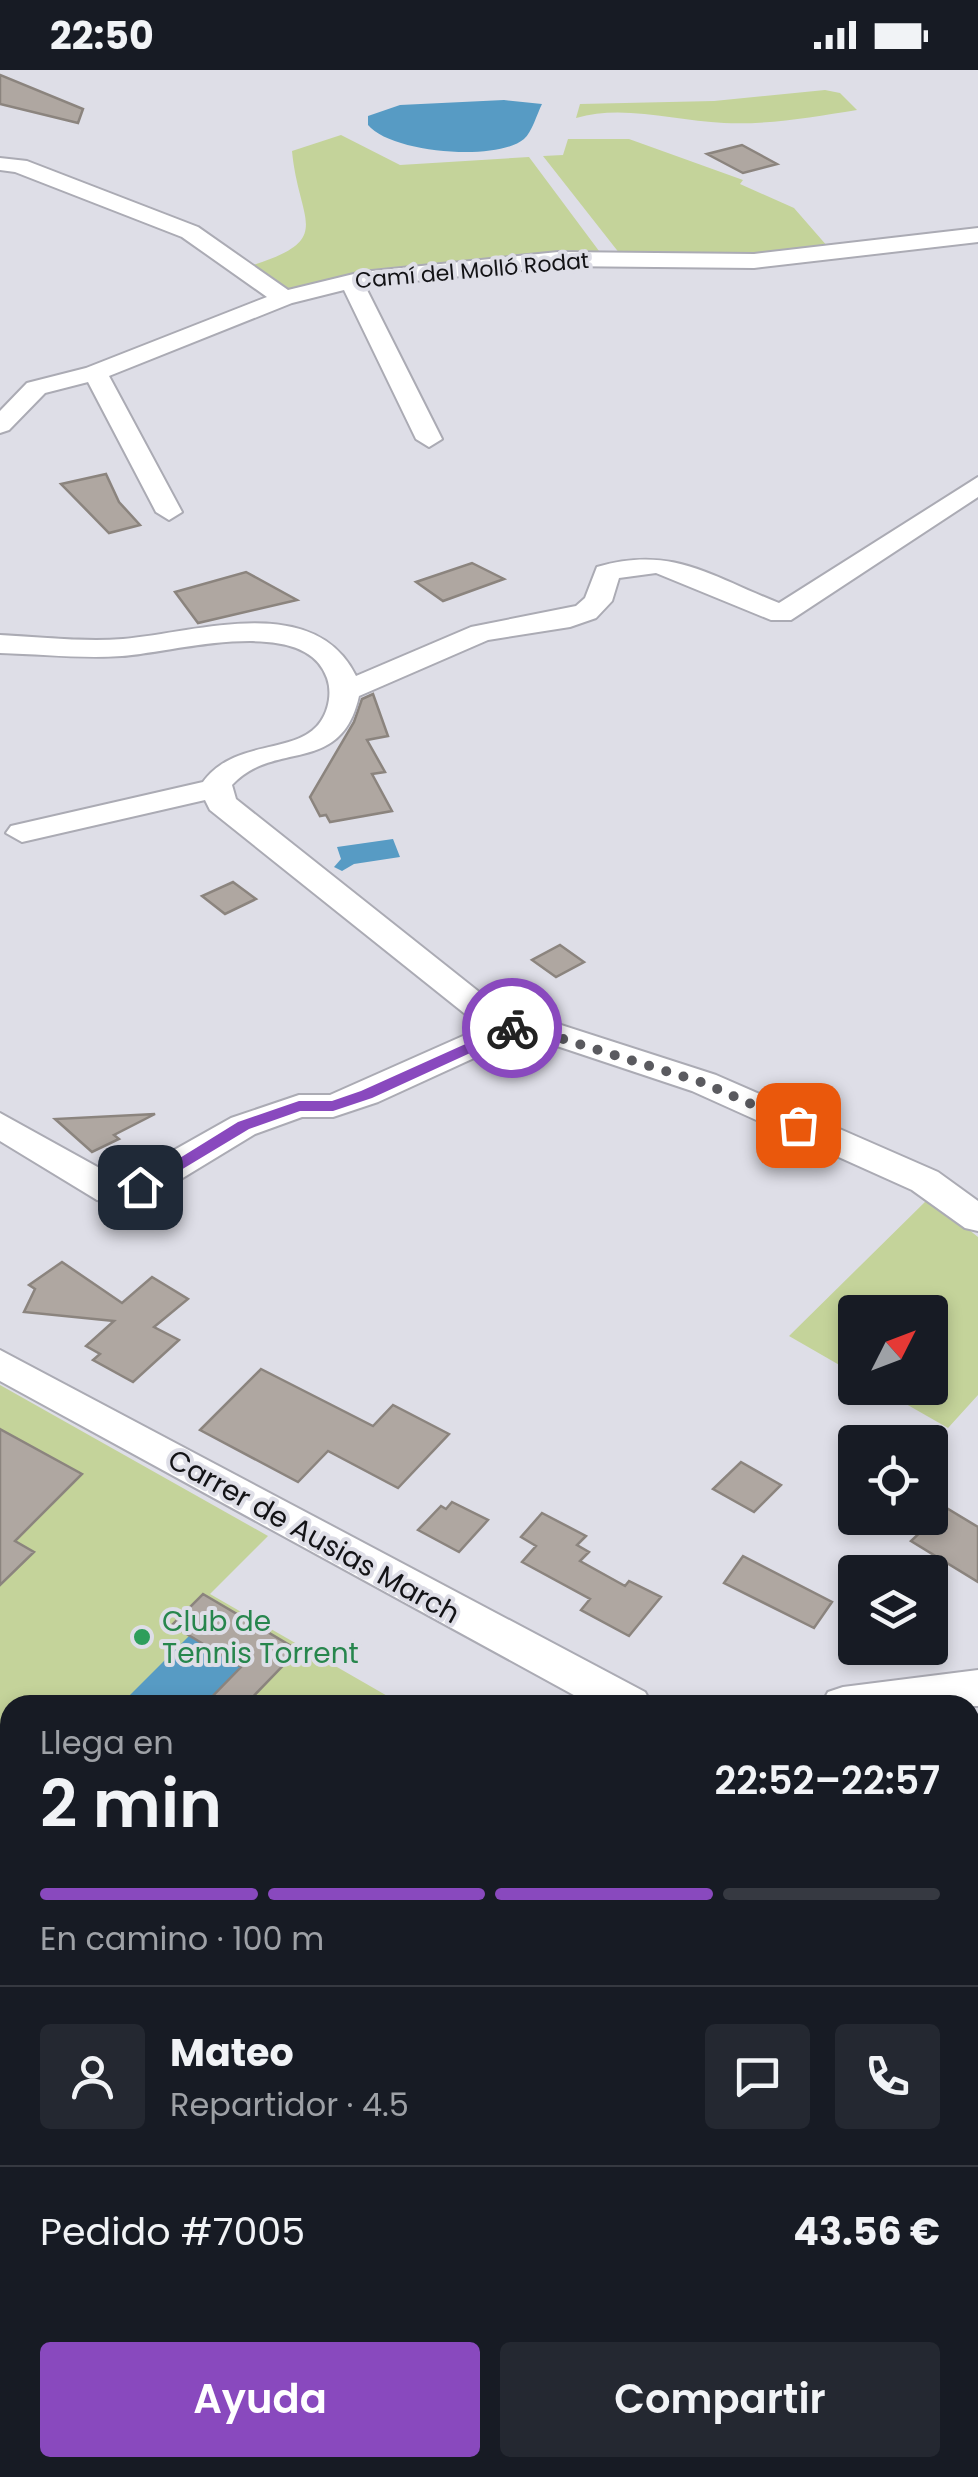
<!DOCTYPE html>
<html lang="es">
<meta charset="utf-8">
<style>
:root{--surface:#171b24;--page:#242831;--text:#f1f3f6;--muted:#9ea1a6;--line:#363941;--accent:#8949be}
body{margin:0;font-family:Poppins,sans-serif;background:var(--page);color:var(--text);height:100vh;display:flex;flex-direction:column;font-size:38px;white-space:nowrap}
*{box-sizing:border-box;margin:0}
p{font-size:32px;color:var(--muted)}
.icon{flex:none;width:55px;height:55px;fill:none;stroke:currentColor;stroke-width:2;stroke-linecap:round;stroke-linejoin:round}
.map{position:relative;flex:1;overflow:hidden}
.sheet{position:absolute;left:0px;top:1625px;width:980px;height:782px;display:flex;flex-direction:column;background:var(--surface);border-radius:30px 30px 0 0;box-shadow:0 5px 15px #0003}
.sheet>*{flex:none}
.needle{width:65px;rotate:48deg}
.tools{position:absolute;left:838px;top:1225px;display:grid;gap:20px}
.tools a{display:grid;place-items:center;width:110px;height:110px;border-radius:10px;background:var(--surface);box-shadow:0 5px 15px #0003;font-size:50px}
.pin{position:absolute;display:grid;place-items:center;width:85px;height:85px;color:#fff;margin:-42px;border-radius:20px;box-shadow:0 5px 15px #0006}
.courier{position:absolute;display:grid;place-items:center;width:100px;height:100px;margin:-50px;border:8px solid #8949be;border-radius:50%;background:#fff;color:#222;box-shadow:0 2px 12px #0007}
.head em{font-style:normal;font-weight:600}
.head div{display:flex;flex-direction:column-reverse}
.head{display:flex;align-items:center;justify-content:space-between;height:170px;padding:0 40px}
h1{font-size:65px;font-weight:600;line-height:75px}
.bar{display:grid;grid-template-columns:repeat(4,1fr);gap:15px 10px;align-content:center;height:120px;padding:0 40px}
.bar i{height:12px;border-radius:8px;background:var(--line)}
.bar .on{background:var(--accent)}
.bar p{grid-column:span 4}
.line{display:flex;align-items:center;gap:25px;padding:0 40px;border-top:2px solid var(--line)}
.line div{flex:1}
.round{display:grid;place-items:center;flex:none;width:105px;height:105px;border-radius:10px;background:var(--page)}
.cta{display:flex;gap:20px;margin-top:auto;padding:20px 40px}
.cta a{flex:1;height:115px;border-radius:10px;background:var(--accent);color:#fff;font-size:40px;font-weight:600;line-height:115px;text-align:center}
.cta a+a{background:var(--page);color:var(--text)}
.status{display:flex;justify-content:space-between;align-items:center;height:70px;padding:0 50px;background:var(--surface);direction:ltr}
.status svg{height:28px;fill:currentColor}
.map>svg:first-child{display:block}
.green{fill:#c4d39a}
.water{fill:#579bc4}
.building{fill:#afa7a1;stroke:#8b847e;stroke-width:2.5}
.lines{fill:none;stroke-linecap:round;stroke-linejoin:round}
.street-casing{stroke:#ababb4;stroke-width:4}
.street{fill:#fff;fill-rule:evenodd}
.route{fill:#8949be}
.done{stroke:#5a5a5f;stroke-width:10;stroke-dasharray:0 18}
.leisure-dot{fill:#2e9e5b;stroke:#dedee7;stroke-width:4}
.labels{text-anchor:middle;stroke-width:8;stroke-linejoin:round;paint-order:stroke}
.far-street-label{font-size:22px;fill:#131316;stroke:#dedee7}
.street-label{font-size:28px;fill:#131316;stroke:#dedee7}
.leisure-label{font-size:28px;fill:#27864d;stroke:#dedee7;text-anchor:start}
</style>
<div class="status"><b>22:50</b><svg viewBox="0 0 49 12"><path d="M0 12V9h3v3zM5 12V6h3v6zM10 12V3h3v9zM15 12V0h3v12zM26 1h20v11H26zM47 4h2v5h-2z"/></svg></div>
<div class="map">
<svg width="978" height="2407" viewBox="0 0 978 2407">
<rect width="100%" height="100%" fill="#dedee7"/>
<path class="green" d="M825 20 840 23 857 40C812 47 770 55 724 53 676 51 623 34 576 48L580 34 714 31Z
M341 65 400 95 529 87 602 185 282 221 247 197C337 169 299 155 292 81Z
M568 69H629L743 110 740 114 794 138 828 177 772 186 620 184 543 86 563 85Z
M929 1128 978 1167V1325L948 1358 878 1318H930V1242H855V1304L789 1266Z
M0 1315 268 1466 210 1524 403 1635H10V1833L0 1836Z"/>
<path class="water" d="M504 30 542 34C537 44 532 62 524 69 497 92 391 83 368 55V46L400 35Z
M393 769 400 787 354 794 342 801 334 797 341 789 337 777Z
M189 1566 241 1597 204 1635H120Z"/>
<path class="building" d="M0 5 83 39 78 53 0 34Z
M742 75 777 94 743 103 707 84Z
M106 404 119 432 140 455 109 463 61 414Z
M472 493 504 509 443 531 416 512Z
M246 502 297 530 198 553 175 522Z
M373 624 388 666 367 670 385 702 372 704 392 741 330 752 326 745 320 746 310 727 354 652 362 629Z
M233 812 256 829 225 844 202 826Z
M560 875 584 892 556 907 532 890Z
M155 1044 114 1065 119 1069 92 1082 55 1049Z
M62 1192 122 1233 152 1207 188 1229 154 1257 179 1270 133 1312 93 1290 100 1284 86 1276 114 1251 24 1242 35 1219 29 1215Z
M261 1299 373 1356 393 1335 449 1364 398 1418 328 1381 298 1412 200 1360Z
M0 1359 82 1404 15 1471 34 1482 0 1515Z
M741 1392 781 1415 754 1442 713 1419Z
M930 1428 978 1457V1512L911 1471 930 1453Z
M452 1432 488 1450 459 1482 418 1460 441 1436 446 1439Z
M542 1443 586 1466 577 1475 589 1482 580 1491 625 1516 629 1511 661 1527 629 1566 581 1540 590 1529 522 1492 536 1476 521 1467Z
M743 1486 832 1532 814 1558 724 1513Z
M203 1524 298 1580 245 1635H204L241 1597 172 1555Z"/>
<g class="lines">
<g class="street-casing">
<path id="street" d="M0 88 27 91 198 157 288 220 362 202 558 182 754 184 978 158V172L754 198 558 196 365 216 442 369 429 377 416 369 344 220 292 233 109 306 182 442 169 450 156 442 88 312 45 323 9 360 0 363V341L27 313 86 298 267 227 182 167 15 102 0 100Z
M978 407V427L791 550H771L656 503 619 508 612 531 596 548 570 557 488 570 359 626C341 707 274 669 232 715L236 729 493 933 716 1005 938 1102 978 1131V1161L965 1158 912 1120 692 1021 524 965 378 1032 333 1047H302L255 1064 153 1126 123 1135 97 1130 0 1071V1043L121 1110 231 1048 299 1025H330L490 954 469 947 210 740 205 730 22 772 6 763 11 756 203 712C236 667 298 686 321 651 329 639 332 622 327 608 305 543 172 583 122 586 82 589 40 584 0 583V565C40 567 83 572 123 569 196 563 314 521 356 606L471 557 576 536 585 528 597 497C672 475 710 506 779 533Z
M0 1280 645 1622 652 1635H592L0 1311Z
M978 1600V1636L821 1635 828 1622 843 1617Z
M10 1834V1874L0 1877V1837Z"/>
</g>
<use href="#street" class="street"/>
</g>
<path class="route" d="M512 953 520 958 518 961 372 1028 333 1041H300L249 1059 146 1121 133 1117 238 1052 299 1031H332L361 1021Z"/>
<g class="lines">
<path class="done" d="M512 958 518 955 704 1013 798 1055"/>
</g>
<circle class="leisure-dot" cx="142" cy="1567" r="10"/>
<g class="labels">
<g class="far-street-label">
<text transform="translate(472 200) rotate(-5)" y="8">Camí del Molló Rodat</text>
</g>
<g class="street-label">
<text transform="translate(314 1466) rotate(29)" y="10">Carrer de Ausias March</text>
</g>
<g class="leisure-label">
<text x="162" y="1561">Club de<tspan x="162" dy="32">Tennis Torrent</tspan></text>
</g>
</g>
</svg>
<div class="tools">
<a><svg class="needle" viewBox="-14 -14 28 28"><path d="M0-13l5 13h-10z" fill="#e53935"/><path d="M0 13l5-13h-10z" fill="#9ea1a6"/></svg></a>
<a><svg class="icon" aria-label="locate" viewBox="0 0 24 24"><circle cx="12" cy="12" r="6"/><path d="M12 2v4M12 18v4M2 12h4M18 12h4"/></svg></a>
<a><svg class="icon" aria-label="layers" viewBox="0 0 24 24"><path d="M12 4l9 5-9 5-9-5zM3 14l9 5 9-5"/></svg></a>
</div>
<div class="pin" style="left:798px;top:1055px;background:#ea580c"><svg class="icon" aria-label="bag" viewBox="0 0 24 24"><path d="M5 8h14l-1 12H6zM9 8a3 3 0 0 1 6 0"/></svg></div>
<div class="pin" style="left:140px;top:1117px;background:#1f2937"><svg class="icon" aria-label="home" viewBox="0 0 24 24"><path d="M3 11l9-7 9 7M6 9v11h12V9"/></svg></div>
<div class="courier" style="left:512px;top:958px"><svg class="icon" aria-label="bike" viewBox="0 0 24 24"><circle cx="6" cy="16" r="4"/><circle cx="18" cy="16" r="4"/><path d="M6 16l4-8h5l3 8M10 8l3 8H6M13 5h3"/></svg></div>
<section class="sheet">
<div class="head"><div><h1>2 min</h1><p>Llega en</p></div><em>22:52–22:57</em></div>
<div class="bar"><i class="on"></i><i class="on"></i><i class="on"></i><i></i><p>En camino · 100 m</p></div>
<div class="line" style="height:180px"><a class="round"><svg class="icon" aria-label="person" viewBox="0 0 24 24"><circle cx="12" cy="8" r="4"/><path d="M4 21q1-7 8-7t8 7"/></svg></a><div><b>Mateo</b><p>Repartidor · 4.5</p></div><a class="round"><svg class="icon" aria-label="chat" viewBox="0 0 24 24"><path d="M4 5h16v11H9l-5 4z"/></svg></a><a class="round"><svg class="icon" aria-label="phone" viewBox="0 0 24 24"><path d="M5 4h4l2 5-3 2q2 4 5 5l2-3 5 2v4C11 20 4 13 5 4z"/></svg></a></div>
<div class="line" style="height:130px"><div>Pedido #7005</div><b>43.56 €</b></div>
<div class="cta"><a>Ayuda</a><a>Compartir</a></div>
</section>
</div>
